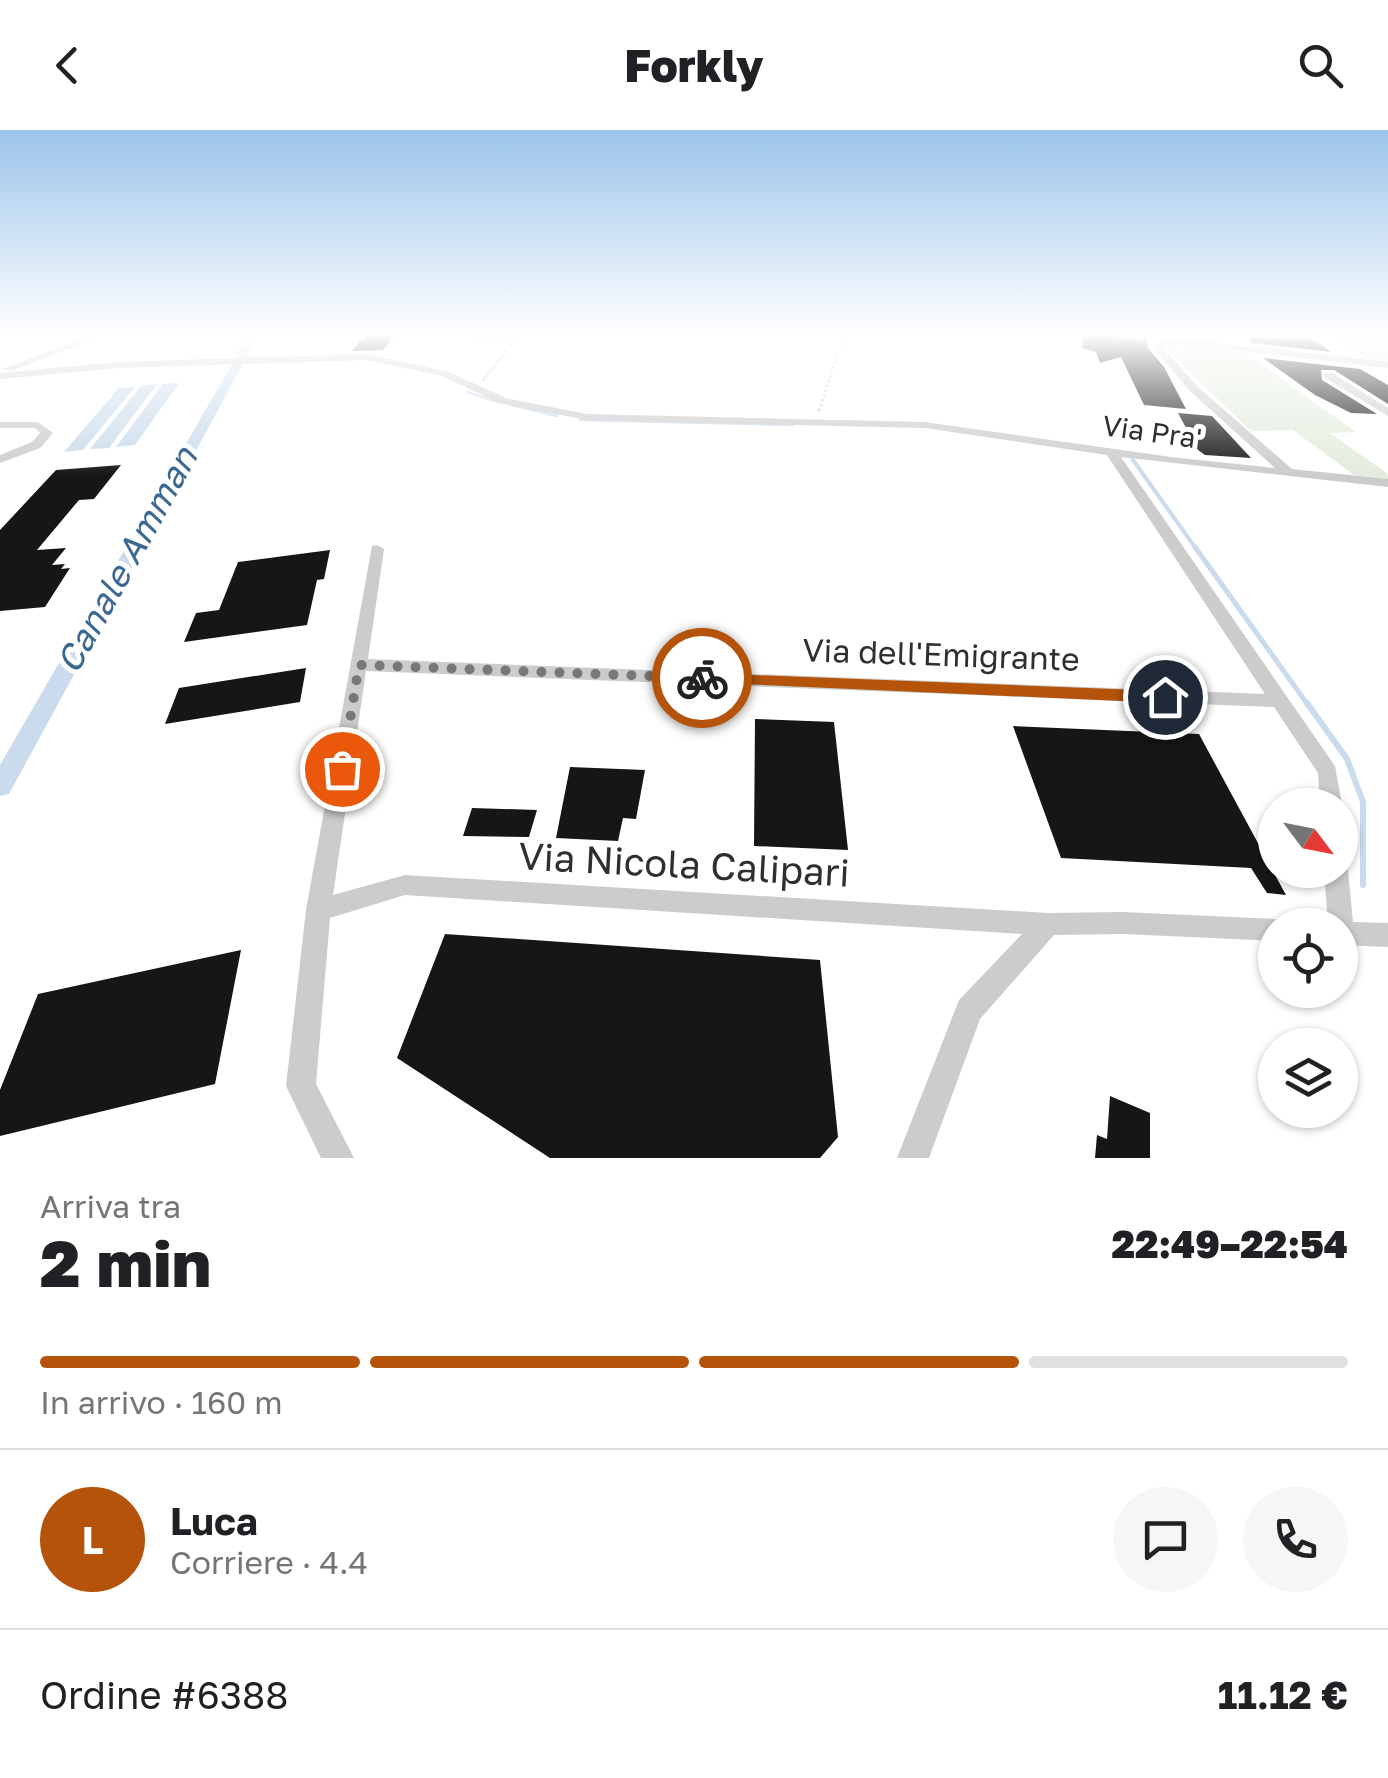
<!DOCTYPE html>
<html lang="it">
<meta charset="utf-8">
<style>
:root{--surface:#fff;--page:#f6f6f6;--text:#202124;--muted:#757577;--line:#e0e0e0;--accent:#b45309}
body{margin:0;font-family:"Golos Text",sans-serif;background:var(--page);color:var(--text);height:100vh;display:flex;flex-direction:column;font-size:38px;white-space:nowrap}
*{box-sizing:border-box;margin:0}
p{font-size:32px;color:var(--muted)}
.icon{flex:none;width:55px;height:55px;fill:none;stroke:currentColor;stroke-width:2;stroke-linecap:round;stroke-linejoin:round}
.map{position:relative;height:1028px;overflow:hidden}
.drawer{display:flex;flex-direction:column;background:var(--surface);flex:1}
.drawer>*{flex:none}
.needle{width:65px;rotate:122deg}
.buttons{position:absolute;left:1258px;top:658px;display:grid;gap:20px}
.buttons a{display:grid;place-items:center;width:100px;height:100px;border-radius:50%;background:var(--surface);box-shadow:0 2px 8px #0004;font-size:50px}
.pin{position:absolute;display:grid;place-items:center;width:85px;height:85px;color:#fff;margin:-42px;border:5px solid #fff;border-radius:50%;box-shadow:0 2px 10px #0007}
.courier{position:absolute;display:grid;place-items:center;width:100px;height:100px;margin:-50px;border:8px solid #b45309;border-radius:50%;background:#fff;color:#222;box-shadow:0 2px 12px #0007}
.summary em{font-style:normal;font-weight:800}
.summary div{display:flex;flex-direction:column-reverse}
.summary{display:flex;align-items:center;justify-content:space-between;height:170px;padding:0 40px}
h1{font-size:65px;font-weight:800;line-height:75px}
.bar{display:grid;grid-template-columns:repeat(4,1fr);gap:15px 10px;align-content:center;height:120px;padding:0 40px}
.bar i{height:12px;border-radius:8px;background:var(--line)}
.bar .current{background:var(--accent)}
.bar p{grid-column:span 4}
.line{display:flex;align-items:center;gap:25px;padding:0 40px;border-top:2px solid var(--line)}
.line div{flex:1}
.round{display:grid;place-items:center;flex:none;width:105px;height:105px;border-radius:52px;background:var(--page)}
header{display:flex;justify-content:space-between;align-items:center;height:130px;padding:0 40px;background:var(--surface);font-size:45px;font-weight:800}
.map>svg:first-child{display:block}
.green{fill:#e3ecdd}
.water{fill:#c9dbec}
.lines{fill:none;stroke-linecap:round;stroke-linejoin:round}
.stream-far3{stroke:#c9dbec;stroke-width:2.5}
.stream-far2{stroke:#c9dbec;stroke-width:4}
.stream-far1{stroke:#c9dbec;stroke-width:5}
.stream{stroke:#c9dbec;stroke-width:6}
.canal{fill:#c9dbec;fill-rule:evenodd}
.building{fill:#161616}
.path{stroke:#ccc;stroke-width:2.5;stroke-dasharray:2.5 2.5;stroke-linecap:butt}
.minor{fill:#ccc;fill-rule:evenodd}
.route{fill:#b45309}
.done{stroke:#787878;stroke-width:10;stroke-dasharray:0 18}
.labels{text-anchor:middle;stroke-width:10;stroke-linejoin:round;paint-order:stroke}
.far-street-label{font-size:28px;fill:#2f2f2f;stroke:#fff}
.street-label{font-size:32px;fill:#2f2f2f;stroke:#fff}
.water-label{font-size:35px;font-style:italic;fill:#3c6991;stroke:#fff}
.near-street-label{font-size:38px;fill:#2f2f2f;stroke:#fff}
</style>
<header><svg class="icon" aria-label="back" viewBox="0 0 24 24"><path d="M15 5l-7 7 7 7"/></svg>Forkly<svg class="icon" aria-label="search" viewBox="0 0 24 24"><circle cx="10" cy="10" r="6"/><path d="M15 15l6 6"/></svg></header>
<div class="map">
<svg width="1388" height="1028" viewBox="0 0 1388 1028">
<rect width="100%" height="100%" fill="#fff"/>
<path class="green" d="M1333 203H1388V210H1384L1388 213V233L1371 231Z
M1171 213 1242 220 1356 302 1330 303 1388 344V349L1354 345 1293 300 1251 301 1168 221 1166 217Z"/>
<path class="water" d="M179 253 135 315 116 317 163 254Z
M157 254 109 318 90 319 141 256Z
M135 257 83 320 64 322 119 258Z"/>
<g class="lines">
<path class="stream-far3" d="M472 203 476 208 516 209 483 250
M467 262 501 273
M511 275 557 286
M580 290 793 295"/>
<path class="stream-far2" d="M1133 330 1197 420"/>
<path class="stream-far1" d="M1195 417 1308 575"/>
<path class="stream" d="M1307 573 1347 629 1363 672V755"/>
<path class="canal" d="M250 203H260L9 664 0 666V635Z"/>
</g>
<path class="building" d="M1084 203 1141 210 1146 207 1148 218 1164 237 1186 279 1144 275 1121 227 1100 233 1096 222 1082 218Z
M395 205 383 220 352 221 364 206Z
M1250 207 1311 209 1332 222 1251 213Z
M1263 228 1360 239 1388 255V274L1334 240H1321L1322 250 1377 284 1351 283 1315 265Z
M1178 283 1212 286 1251 328 1205 325 1198 320Z
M121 335 94 369 79 370 37 420 66 418 52 435 65 434 61 439 70 438 45 477 0 481V400L56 340Z
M330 420 324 449 317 450 307 495 184 512 196 483 219 480 238 432Z
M306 538 300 572 165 594 179 558Z
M755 589 834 592 848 720 754 716Z
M1013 596 1199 604 1286 765 1267 763 1251 738 1061 728Z
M570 637 645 640 636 689 623 688 618 711 556 708Z
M472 678 537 680 529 707 463 706Z
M445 804 820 830 838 1007 820 1028H550L397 928Z
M241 820 215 954 0 1006V960L38 864Z
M1110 966 1150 983V1028H1095L1097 1005 1107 1009Z"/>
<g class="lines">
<path class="path" d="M1328 203 1353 219
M235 221 244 203
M819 281 837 225 850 203"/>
<path class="minor" d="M98 203H110L11 241 2 239Z
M1177 208 1388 232V238L1177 214 1162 217 1198 257 1292 339 1388 349V357L1121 327 1335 636 1342 675 1340 679V675H1320L1318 643 1274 577 366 541 333 765 405 745 1048 783 1123 782 1275 789 1285 795H1275V811L1123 804 1054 805 980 889 929 1028H897L959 870 1022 804 405 765 330 788 316 954 354 1028H321L286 956 306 780 372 416 377 415 384 419 368 529 1265 564 1107 325 925 298 587 290 499 273 442 246 367 230 118 238 0 249V243L118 232 367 224 449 242 506 268 587 284 925 292 1171 327 1275 338 1190 261 1151 216Z
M1324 243H1332L1388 278V286L1324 247Z
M0 292H38L53 303 40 318 0 333V325L32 312 40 303 35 298H0Z
M1340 731 1344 733 1348 740 1353 792 1388 793V817L1340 815V795H1328L1324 740H1340Z"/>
</g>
<linearGradient id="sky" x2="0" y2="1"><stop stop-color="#9bc4ea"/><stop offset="0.59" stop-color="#fff"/><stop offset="1" stop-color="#fff" stop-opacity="0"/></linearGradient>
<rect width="1388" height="346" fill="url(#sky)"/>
<path class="route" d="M702 543 1165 561 1174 567 1165 573 696 552 693 548Z"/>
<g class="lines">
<path class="done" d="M342 639 359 535 702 548"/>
</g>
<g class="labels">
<g class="far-street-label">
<text transform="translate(1152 302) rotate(8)" y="10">Via Pra'</text>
</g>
<g class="street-label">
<text transform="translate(941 525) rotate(2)" y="11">Via dell'Emigrante</text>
</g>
<g class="water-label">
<text transform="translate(127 430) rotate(-61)" y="12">Canale Amman</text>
</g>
<g class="near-street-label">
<text transform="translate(684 735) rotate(3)" y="13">Via Nicola Calipari</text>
</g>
</g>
</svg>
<div class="buttons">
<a><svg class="needle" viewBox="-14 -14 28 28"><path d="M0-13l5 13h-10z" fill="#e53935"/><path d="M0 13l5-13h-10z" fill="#757577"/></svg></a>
<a><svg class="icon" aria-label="locate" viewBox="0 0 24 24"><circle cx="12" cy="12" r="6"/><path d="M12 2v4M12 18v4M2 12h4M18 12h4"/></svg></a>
<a><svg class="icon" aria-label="layers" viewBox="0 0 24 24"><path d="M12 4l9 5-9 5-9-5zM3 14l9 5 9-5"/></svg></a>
</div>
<div class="pin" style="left:342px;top:639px;background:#ea580c"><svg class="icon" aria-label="bag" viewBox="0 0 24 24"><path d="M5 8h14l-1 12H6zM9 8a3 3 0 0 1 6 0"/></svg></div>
<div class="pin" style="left:1165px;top:567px;background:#1f2937"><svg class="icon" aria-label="home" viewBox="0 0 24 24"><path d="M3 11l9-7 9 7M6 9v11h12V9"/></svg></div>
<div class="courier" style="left:702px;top:548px"><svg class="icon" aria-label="bike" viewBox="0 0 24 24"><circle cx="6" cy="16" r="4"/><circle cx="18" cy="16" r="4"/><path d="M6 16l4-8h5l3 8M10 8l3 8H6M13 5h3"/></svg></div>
</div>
<section class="drawer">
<div class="summary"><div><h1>2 min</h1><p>Arriva tra</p></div><em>22:49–22:54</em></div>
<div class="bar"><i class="current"></i><i class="current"></i><i class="current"></i><i></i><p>In arrivo · 160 m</p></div>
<div class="line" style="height:180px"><b class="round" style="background:var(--accent);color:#fff">L</b><div><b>Luca</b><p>Corriere · 4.4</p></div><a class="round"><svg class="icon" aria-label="chat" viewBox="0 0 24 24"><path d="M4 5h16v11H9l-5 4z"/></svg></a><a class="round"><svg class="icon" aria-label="phone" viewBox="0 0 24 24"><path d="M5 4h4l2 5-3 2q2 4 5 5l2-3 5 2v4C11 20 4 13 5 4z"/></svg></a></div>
<div class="line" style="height:130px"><div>Ordine #6388</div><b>11.12 €</b></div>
</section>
